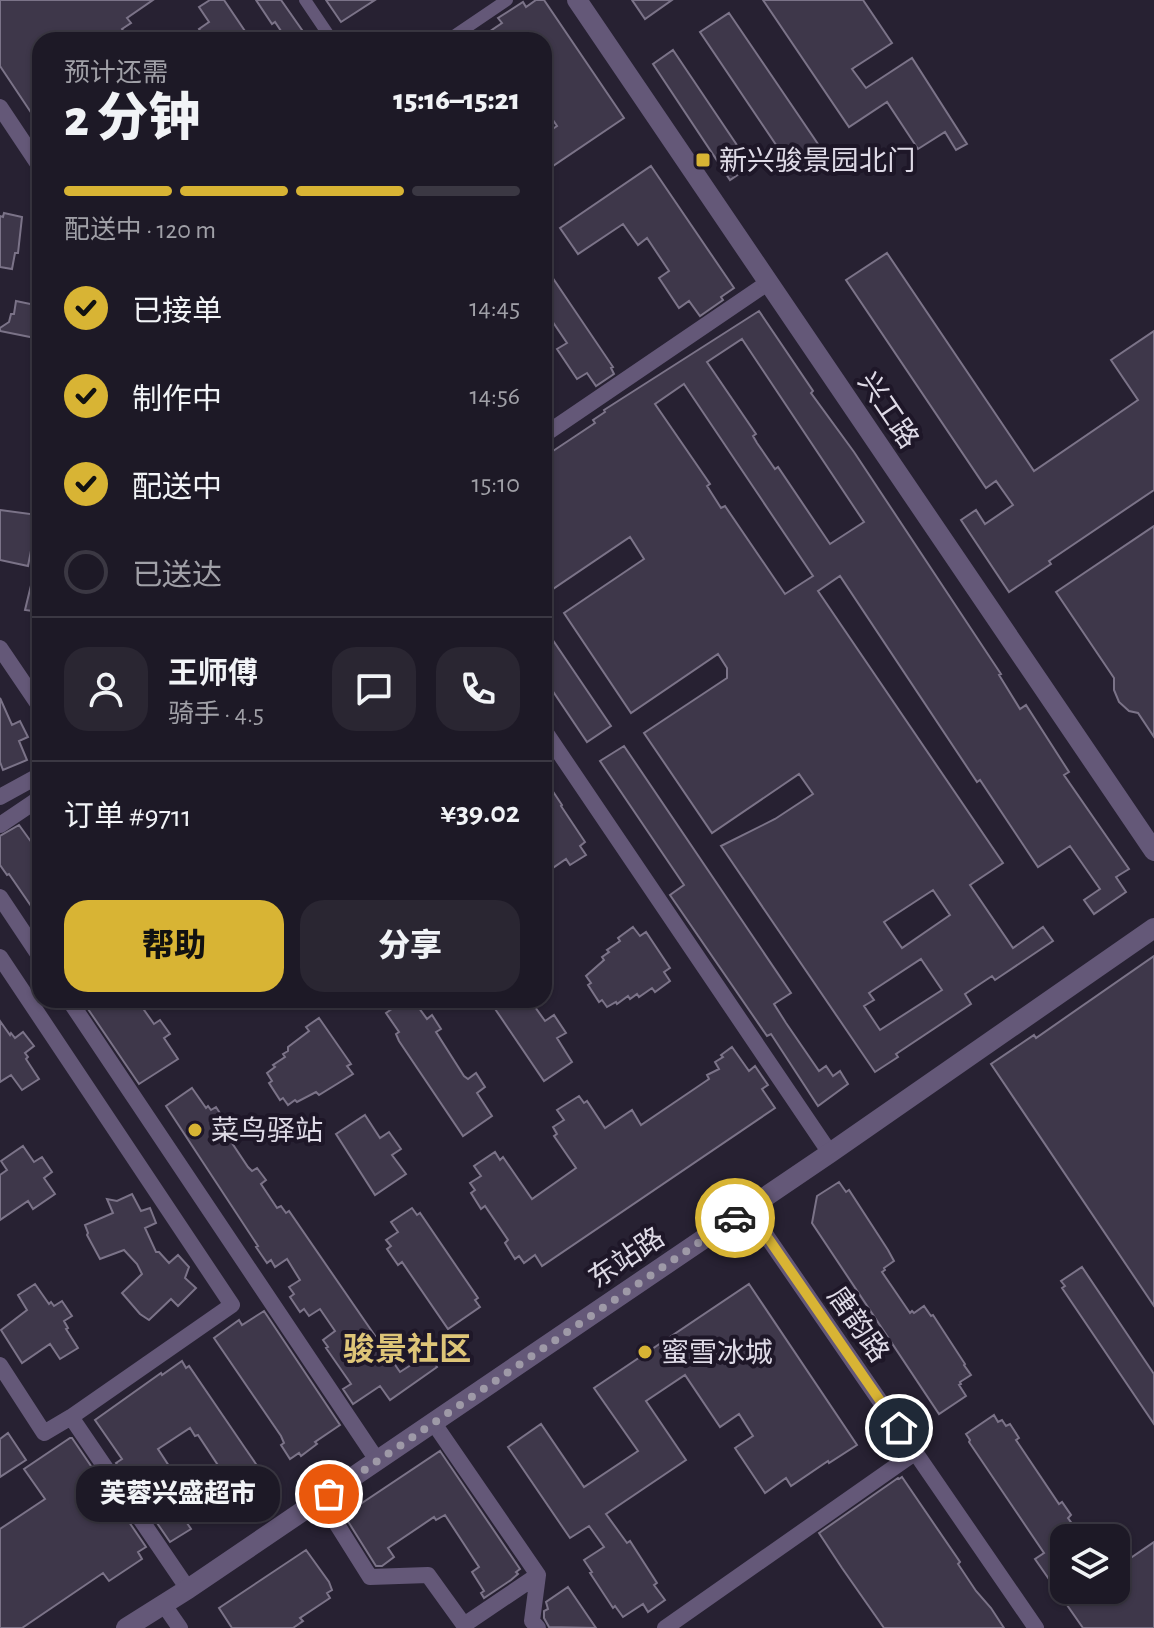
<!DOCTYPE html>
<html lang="zh">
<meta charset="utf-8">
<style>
:root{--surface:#1d1926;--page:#2a2632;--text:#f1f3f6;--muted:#a0a0a7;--line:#3b3843;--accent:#d8b434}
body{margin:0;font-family:"Alegreya Sans","Noto Sans SC",sans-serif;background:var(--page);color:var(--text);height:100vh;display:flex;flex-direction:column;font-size:30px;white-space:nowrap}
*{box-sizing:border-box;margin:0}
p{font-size:26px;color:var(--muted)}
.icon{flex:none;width:44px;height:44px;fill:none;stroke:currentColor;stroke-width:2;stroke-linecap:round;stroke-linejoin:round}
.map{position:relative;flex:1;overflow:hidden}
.side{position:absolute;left:32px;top:32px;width:520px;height:976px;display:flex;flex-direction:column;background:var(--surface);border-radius:24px;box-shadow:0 2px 6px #0004,0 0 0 2px var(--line)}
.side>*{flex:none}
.buttons{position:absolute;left:1050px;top:1524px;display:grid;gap:16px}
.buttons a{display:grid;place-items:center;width:80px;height:80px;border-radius:16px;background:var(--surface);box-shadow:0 2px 6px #0004,0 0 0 2px var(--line);font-size:40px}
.pin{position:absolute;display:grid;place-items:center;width:68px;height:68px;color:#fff;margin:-34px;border:4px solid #fff;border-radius:50%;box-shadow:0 2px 8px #0007}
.courier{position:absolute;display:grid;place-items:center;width:80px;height:80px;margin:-40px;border:6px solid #d8b434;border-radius:50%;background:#fff;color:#222;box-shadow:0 2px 10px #0007}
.bubble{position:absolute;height:56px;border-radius:24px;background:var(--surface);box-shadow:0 2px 6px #0004,0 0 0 2px var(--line);font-size:26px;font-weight:800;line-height:56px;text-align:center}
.headline em{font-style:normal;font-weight:800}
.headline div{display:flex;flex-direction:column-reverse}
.headline{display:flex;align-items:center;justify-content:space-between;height:136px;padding:0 32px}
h1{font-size:52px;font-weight:800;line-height:60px}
.bar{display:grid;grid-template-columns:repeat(4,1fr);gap:12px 8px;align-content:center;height:96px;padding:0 32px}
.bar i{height:10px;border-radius:6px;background:var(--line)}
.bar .active{background:var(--accent)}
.bar p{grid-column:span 4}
.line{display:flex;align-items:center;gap:20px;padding:0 32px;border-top:2px solid var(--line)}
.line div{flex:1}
.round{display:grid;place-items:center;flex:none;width:84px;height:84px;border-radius:24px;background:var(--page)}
ol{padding:0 32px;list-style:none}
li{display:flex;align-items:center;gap:24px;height:88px}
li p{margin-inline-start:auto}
li .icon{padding:8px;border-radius:50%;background:var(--accent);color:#111;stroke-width:4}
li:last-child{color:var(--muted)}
li i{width:44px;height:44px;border:4px solid var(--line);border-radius:50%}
.button{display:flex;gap:16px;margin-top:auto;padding:16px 32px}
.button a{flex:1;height:92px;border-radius:24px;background:var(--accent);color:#111;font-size:32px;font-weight:800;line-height:92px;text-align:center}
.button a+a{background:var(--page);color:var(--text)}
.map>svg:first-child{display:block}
.building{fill:#3e374a;stroke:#7b7388;stroke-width:2;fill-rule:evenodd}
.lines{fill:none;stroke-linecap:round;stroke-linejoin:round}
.pedestrian{stroke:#645878;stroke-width:12}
.minor{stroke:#645878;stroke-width:16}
.tertiary{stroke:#645878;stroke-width:20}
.done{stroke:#9e99a7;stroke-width:8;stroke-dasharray:0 14.4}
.route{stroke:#d8b434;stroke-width:10}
.poi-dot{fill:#d8b434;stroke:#1e1728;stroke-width:3}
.labels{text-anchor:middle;stroke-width:8;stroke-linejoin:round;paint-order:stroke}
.poi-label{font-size:28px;fill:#dedae6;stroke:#1e1728;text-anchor:start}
.street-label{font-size:28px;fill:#dedae6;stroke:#1e1728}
.quarter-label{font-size:32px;font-weight:bold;fill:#dec578;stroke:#1e1728}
</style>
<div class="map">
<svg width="1154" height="1628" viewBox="0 0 1154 1628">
<rect width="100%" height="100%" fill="#272132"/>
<path class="building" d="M0 0H153L127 18 131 23 122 29 129 40H40V126L0 66Z
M210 0H224L251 40H207L199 29 209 22 199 7Z
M256 0H281L309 40H287L275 22 272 24Z
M326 0H375L341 22Z
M536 0H544L624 118 544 172V135L557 126 544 107V102L552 97 544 85V40H477L502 23 498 18 523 2 526 7Z
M632 0H672L645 19Z
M763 0H863L892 43 852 69 866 88 912 58 967 144 956 150 945 132 918 149 887 102 849 127Z
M729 13 820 147 791 167 700 32Z
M673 50 751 166 730 180 653 64Z
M651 166 734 288 721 297 723 300 700 316 689 301 679 308 659 278 669 271 647 238 638 245 623 224 578 254 560 228Z
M4 213 22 217 18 253H15L12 269 0 267V216L3 217Z
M887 253 1034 471 1138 400 1111 360 1154 331V490L1049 561 1051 564 1009 592 961 520 976 510 985 524 1013 505 996 481 986 488 846 280Z
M544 265 613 367 611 368 614 374 596 386 587 373 577 379 557 349 567 343 544 309Z
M16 301 40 306V339L0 331V328L9 322 11 314H14Z
M759 311 813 391 811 393 854 452 991 659 1001 674 999 675 1020 709 1026 705 1069 772 1064 775 1129 869 1116 877 1126 892 1094 914 1084 900 1100 889 1070 846 1038 867 980 780 977 782 840 576 818 591 1003 863 970 885 1013 948 1043 927 1053 941 995 980 992 976 965 994 971 1004 896 1054 898 1057 875 1072 721 846 775 819 813 794 799 774 712 833 644 733 727 678V668L718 654 631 713 564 613 644 559 630 537 544 595V446L548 445 553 451 595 423 593 420 605 412 604 410ZM742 339 864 522 830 544 778 467 775 469 757 443 753 436 756 434 707 362ZM684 384 813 576 785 594 725 506 721 508 707 486 710 484 655 404ZM933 890 950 915 902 948 884 922ZM921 959 942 990 880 1030 864 1006 874 1000 869 993Z
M0 510 38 515 28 566 0 560Z
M1154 526V737L1138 713 1129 711 1119 702 1114 690V678L1056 592Z
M35 569H40V612L25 610Z
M544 627 611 726 587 742 544 678Z
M0 698 12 725 20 721 28 737 19 741 27 760 3 770 0 762Z
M624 746 791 993 774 1004 786 1023 819 1071 826 1066 833 1076 840 1071 848 1084 818 1106 771 1034 767 1036 670 895 684 885 600 761Z
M552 790 562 805 561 806 585 842 580 846 586 855 570 865 566 859 544 874V795Z
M19 825 32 843 40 838V919L9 874 7 875 0 865V836Z
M633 927 640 936 646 932 670 968 664 972 670 981 655 992 652 988 639 997 637 994 630 999 628 996 617 1004 616 1002 607 1007 602 1000 599 1002 588 985 591 983 586 976 604 960 602 957 609 952 607 950 620 941 618 938Z
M1154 956V1306L991 1064 1034 1035 1036 1038Z
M102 1000H137L154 1024 160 1020 170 1034 164 1038 178 1059 139 1084 88 1009Z
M405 1000H413L427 1019 432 1015 441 1029 436 1032 464 1076 468 1079 476 1073 485 1087 477 1093 492 1116 463 1136 399 1041 396 1034 399 1032 386 1013Z
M489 1000H530L545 1021 554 1015 566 1033 557 1038 572 1062 544 1081Z
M319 1018 351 1064 347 1066 353 1074 319 1095 316 1092 297 1102 295 1100 288 1105 283 1098 280 1100 269 1083 272 1081 267 1073 275 1067 273 1065 285 1057 283 1054 288 1051V1047L309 1031 306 1027Z
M0 1021 10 1035 11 1033 15 1038 23 1032 34 1046 25 1053 28 1057 26 1059 39 1079 22 1090 11 1075 0 1082Z
M732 1047 749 1071 755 1066 768 1085 762 1089 775 1108 542 1266 535 1255 524 1263 519 1256 515 1259 505 1243 508 1240 485 1206 481 1209 471 1193 475 1190 470 1183 481 1176 474 1166 495 1152 500 1160 503 1157 532 1199 576 1168 554 1136 557 1134 553 1127 564 1120 557 1110 579 1096 584 1103 587 1101 605 1128 632 1110 641 1125 709 1079 707 1075 719 1069 715 1062 723 1057 721 1055Z
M192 1088 206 1108 208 1106 211 1110 216 1107 225 1121 220 1124 222 1128 248 1167 252 1171 257 1168 266 1180 261 1184 277 1208 281 1206 286 1213 289 1211 400 1372 428 1354 437 1367 390 1400 380 1386 353 1404 343 1389 351 1384 326 1348 328 1347 323 1340 335 1331 320 1309 309 1316 304 1309 300 1312 290 1297 294 1294 289 1287 300 1280 287 1259 275 1267 271 1260 267 1263 256 1247 258 1246 166 1106Z
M365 1115 380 1138 389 1132 401 1149 392 1155 406 1174 375 1195 336 1134Z
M23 1146 34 1162 42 1157 52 1172 44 1178 55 1194 33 1209 28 1201 0 1220V1175L7 1170 1 1161Z
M839 1182 846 1192 849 1190 888 1250 894 1261 884 1268 885 1270 882 1272 910 1313 912 1311 914 1313 924 1306 931 1316 933 1315 965 1364 964 1365 971 1375 960 1382 961 1384 959 1385 966 1396 939 1414 812 1223 817 1196Z
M132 1194 141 1211 150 1208 156 1223 145 1228 156 1252H159L169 1263 178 1255 189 1267 185 1278 196 1288 178 1306 171 1299 149 1320 140 1314 122 1293 142 1274 137 1264 124 1250 100 1259 87 1235 88 1233 85 1225 113 1213 107 1199 117 1201Z
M412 1208 417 1215 420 1213 478 1298 475 1300 480 1307 448 1329 402 1262 398 1265 387 1249 391 1246 386 1240 398 1232 391 1222Z
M1082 1267 1154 1374V1424L1062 1288 1065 1286 1061 1281Z
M35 1284 49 1304 51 1302 54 1306 62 1301 72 1316 64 1321 68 1328 66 1329 78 1348 60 1359 50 1344 22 1363 1 1330 27 1310 18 1295Z
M749 1284 857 1445 829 1463 828 1461 791 1486 786 1478 765 1493 735 1448 753 1436 739 1414 720 1427 685 1375 646 1401 686 1460 606 1514 627 1543 630 1541 657 1583 654 1585 665 1600 648 1612 643 1604 623 1617 615 1606 613 1608 590 1573 592 1572 584 1560 604 1547 589 1526 570 1538 508 1447 541 1424 584 1487 638 1451 594 1388Z
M264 1311 340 1425 315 1442 317 1444 301 1456 299 1453 290 1459 281 1445 284 1443 281 1436 214 1338 239 1320 242 1325Z
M182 1361 186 1368 189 1366 245 1448 258 1467 255 1469 259 1475 248 1482 253 1488 239 1497 198 1435 195 1436 190 1428 158 1449 186 1492 183 1494 188 1500 177 1508 191 1529 170 1542 116 1463 122 1459 95 1420 161 1373 162 1375Z
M994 1415 998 1422 1002 1420 1006 1426 1010 1424 1019 1438 1016 1440 1059 1504 1062 1502 1071 1515 1068 1518 1073 1525 1070 1527 1074 1534 1068 1538H1064V1590H1116V1568L1154 1542V1628H1083L1035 1559 1044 1553 969 1442 970 1440 966 1434Z
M8 1433 26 1460 0 1477V1439Z
M70 1438H72L146 1547 138 1552 142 1559 109 1581 103 1573 22 1628H0V1529L45 1499 24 1469Z
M440 1451 520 1569 516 1572 518 1574 511 1580 484 1598 481 1593 484 1591 472 1572 479 1567 445 1515 436 1520 434 1517 388 1548 394 1557 382 1566H376L344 1515Z
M902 1477 960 1562 958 1564 976 1591 991 1608 1004 1628H884L842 1568 819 1533 898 1478 899 1479Z
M306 1550 329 1582 332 1590 327 1593 330 1598 300 1618 303 1621 293 1628H232L219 1608Z
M568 1587 596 1628 549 1627 544 1618V1611L548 1609 546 1602Z"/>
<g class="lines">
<path class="pedestrian" d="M305 0 332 40
M448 40 507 0"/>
<path class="minor" d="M0 107 40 167
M544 435 769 282
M0 648 40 707
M544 730 830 1153
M0 797 40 775
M0 825 40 798
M0 897 40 957
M0 957 232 1305 71 1417
M69 1000 377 1460
M748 1209 1036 1628
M0 1365 44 1433 71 1417 188 1589
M433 1422 538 1575 464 1625 466 1628
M321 1499 370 1577 428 1575 464 1625
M164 1605 180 1628
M538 1628 532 1621 538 1575
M665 1628 916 1452"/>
<path class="tertiary" d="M577 0 1154 851
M126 1628 188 1589 830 1153 1154 928"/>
</g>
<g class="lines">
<path class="done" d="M329 1494 735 1218"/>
<path class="route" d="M735 1218 748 1209 899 1428"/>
</g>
<g class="poi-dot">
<rect x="695" y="152" width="16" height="16" rx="4"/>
<circle cx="195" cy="1130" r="8"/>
<circle cx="645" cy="1352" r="8"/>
</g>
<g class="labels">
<g class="poi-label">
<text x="719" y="170">新兴骏景园北门</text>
<text x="211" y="1140">菜鸟驿站</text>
<text x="661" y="1362">蜜雪冰城</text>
</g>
<g class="street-label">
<text transform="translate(889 410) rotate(56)" y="10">兴工路</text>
<text transform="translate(626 1257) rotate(-34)" y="10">东站路</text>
<text transform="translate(859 1324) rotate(55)" y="10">唐韵路</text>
</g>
<g class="quarter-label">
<text x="407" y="1360">骏景社区</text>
</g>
</g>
</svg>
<div class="buttons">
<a><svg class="icon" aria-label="layers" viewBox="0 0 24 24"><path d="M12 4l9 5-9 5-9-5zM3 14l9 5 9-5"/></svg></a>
</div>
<div class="pin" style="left:329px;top:1494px;background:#ea580c"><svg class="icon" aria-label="bag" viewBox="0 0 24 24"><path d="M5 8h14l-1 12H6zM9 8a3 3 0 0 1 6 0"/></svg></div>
<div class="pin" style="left:899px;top:1428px;background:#1f2937"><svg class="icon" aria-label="home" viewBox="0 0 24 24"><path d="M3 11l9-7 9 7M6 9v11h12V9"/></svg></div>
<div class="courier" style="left:735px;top:1218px"><svg class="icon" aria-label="car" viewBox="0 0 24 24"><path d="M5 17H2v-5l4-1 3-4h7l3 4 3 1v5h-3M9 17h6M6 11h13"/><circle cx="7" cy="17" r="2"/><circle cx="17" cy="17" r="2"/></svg></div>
<div class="bubble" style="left:76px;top:1466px;width:204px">芙蓉兴盛超市</div>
<section class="side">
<div class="headline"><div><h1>2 分钟</h1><p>预计还需</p></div><em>15:16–15:21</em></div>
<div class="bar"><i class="active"></i><i class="active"></i><i class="active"></i><i></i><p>配送中 · 120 m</p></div>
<ol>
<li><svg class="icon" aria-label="check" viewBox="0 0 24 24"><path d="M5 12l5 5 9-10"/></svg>已接单<p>14:45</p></li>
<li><svg class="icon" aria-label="check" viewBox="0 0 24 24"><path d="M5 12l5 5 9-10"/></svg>制作中<p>14:56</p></li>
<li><svg class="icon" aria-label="check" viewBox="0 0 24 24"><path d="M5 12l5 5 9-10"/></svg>配送中<p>15:10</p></li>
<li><i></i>已送达</li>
</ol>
<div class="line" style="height:144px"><a class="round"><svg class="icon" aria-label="person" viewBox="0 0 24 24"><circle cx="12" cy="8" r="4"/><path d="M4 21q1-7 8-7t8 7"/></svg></a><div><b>王师傅</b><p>骑手 · 4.5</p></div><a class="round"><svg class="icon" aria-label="chat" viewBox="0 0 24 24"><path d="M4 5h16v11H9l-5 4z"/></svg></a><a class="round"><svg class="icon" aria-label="phone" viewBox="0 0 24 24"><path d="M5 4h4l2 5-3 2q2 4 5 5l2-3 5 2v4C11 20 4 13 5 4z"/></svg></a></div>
<div class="line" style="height:104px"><div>订单 #9711</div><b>¥39.02</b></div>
<div class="button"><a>帮助</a><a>分享</a></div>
</section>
</div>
